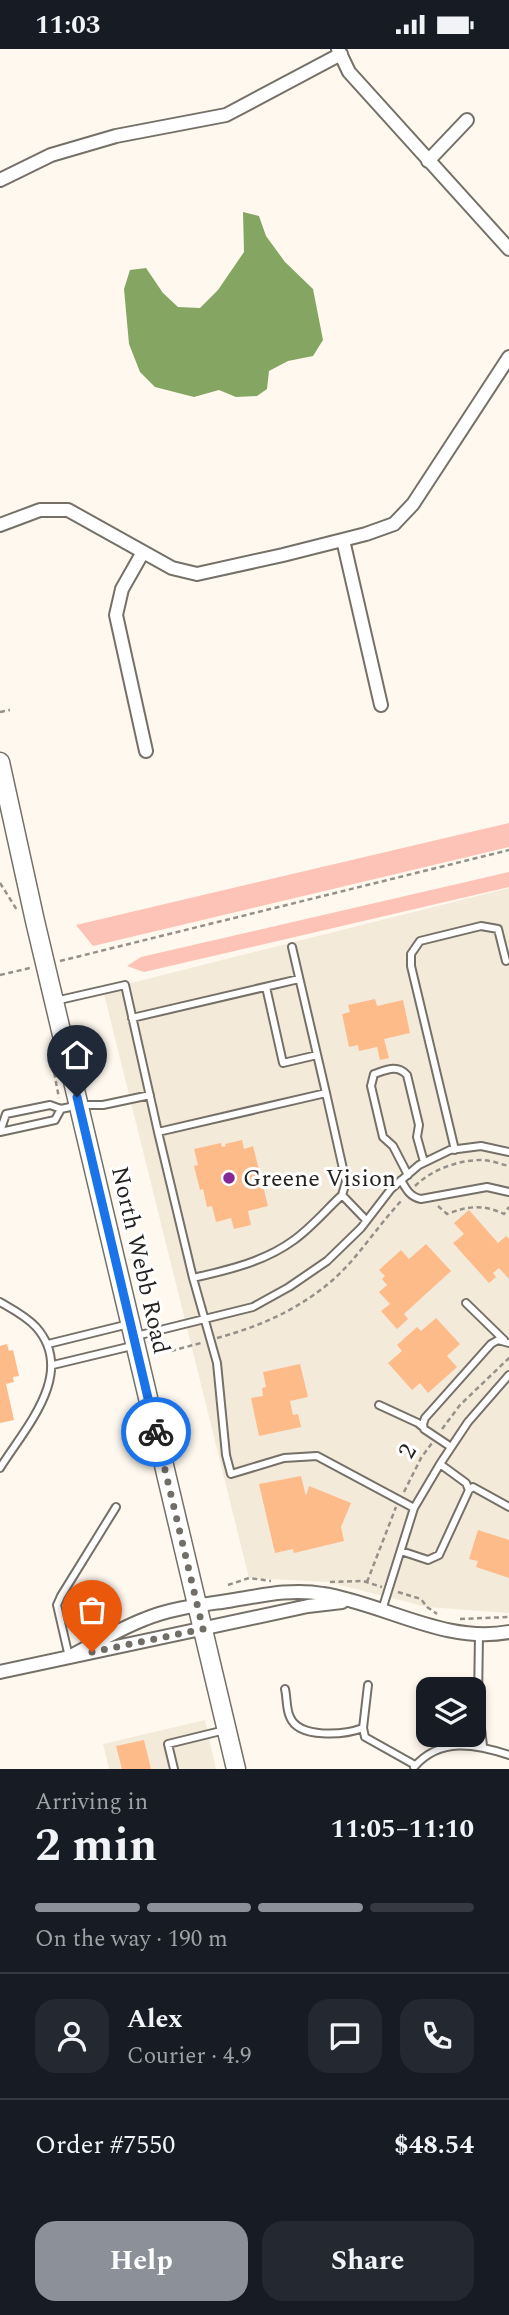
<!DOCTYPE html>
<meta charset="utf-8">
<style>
:root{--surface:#171b24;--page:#242831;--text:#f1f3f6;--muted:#9ea1a6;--line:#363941;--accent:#8c9099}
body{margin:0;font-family:Spectral,serif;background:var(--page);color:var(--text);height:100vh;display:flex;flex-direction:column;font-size:26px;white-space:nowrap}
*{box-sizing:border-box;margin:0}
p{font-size:23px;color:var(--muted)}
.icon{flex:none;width:38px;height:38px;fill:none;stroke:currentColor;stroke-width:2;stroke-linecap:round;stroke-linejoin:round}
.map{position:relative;height:1720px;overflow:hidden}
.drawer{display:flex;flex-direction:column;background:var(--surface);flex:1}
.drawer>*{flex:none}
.controls{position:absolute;left:416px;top:1628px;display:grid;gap:14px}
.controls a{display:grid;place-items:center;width:70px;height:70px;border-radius:14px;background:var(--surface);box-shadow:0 4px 10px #0003;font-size:35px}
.pin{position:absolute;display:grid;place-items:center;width:60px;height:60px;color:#fff;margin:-72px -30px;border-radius:50% 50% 50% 0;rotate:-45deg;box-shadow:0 0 7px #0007}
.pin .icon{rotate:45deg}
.courier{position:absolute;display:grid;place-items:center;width:70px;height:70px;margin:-35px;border:5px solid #1a73e8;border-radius:50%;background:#fff;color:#222;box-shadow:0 2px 9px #0007}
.head em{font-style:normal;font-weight:700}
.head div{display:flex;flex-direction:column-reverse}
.head{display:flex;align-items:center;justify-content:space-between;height:119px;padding:0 35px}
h1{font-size:46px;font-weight:700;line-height:52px}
.bar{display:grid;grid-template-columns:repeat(4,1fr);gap:10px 7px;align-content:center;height:84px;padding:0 35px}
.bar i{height:9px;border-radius:5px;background:var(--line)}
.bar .on{background:var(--accent)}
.bar p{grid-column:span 4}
.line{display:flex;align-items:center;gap:18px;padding:0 35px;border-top:2px solid var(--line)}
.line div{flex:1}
.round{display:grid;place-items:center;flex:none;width:74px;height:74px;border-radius:21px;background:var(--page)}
.button{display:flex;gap:14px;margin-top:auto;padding:14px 35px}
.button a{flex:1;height:80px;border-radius:21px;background:var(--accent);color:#fff;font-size:28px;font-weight:700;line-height:80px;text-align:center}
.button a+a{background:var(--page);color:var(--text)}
.status{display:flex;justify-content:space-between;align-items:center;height:49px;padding:0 35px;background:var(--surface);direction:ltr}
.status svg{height:19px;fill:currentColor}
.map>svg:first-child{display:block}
.built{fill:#f4eada}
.green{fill:#fdc3b6}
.water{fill:#85a662}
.building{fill:#fdbb8a}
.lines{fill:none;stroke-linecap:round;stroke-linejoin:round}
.lane-casing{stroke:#757068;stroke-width:10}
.street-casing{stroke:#757068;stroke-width:16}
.secondary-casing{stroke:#757068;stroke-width:21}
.path{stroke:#95908a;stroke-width:2.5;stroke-dasharray:5 3.5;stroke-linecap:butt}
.lane{stroke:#fff;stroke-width:6}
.street{stroke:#fff;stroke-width:12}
.secondary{stroke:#fff;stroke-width:18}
.done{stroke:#716d67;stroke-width:7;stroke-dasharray:0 12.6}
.route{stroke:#1a73e8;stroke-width:9}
.poi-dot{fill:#842995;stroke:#fff;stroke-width:2.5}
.labels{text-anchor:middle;stroke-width:6;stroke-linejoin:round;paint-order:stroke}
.poi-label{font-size:24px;fill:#25221f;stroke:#fff;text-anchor:start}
.street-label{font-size:24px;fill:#25221f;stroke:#fff}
</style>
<div class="status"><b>11:03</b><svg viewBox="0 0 49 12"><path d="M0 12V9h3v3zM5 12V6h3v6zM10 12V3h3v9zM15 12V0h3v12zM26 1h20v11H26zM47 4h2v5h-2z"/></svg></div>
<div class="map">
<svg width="509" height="1720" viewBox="0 0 509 1720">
<rect width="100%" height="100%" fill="#fef8ee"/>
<path class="built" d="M509 839V1564L427 1558 328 1533 249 1529 103 941Z
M205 1671 216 1720H109L103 1695Z"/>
<path class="green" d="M509 774V798L93 897 76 876Z
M509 823V838L144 923 127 917 141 908Z"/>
<path class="water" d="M243 163 259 167 266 187 285 213 313 240 323 291 313 307 288 312 269 322 267 340 257 347 236 348 219 341 194 348 155 338 140 323 129 295 124 240 130 221 146 219 163 244 178 258 200 259 218 241 244 203Z"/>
<path class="building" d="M375 950 377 957 403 951 410 984 384 990 389 1009 380 1011 377 998 359 1002 358 996 349 998 342 965 350 963 348 956Z
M242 1091 244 1100 253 1097 268 1157 248 1162 251 1176 234 1180 231 1169 216 1173 212 1157 207 1158 203 1140 200 1141 194 1117 198 1116 194 1100 221 1094 222 1098 226 1097 225 1095Z
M469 1161 498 1194 506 1187 509 1190V1230L499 1219 493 1224 496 1228 489 1234 453 1194 464 1185 454 1174Z
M426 1195 451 1222 404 1265 408 1270 397 1280 381 1262 390 1255 379 1243 387 1236 382 1230 385 1227 379 1221 401 1201 409 1210Z
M436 1269 460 1295 447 1307 457 1318 428 1344 420 1334 412 1341 388 1314 402 1302 397 1296 417 1278 421 1282Z
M7 1295 9 1302 13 1301 19 1327 13 1328 14 1333 6 1335 14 1371 0 1374V1297Z
M300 1315 308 1348 290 1352 293 1366 298 1365 301 1378 259 1387 251 1349 263 1347 262 1339 266 1338 263 1323Z
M301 1427 306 1447 309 1437 351 1454 341 1478 344 1492 294 1504 293 1500 275 1504 259 1435Z
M478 1481 509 1491V1529L476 1518 478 1512 469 1510Z
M144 1691 151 1720H122L116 1697Z"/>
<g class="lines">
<g class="lane-casing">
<path id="lane" d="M292 898 326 1044
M266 938 283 1014 317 1006
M55 952 125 936 158 1083
M132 969 299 930
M0 1083 6 1065 50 1056 61 1060 79 1056H103L150 1046
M0 1083 55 1071 61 1060
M455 1101 411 917V905L420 892 481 877 498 880 506 912
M408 1126 393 1097 383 1088 371 1037 374 1025C386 1021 397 1015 407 1026L419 1076 417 1088 424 1113
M401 1131C406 1140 410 1148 421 1150L487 1138 509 1143
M342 1146 346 1133 326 1044 158 1083 193 1229 217 1314 226 1406 231 1425 284 1409 317 1407 414 1459
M193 1229C228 1221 264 1213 294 1191 312 1178 326 1161 342 1146L366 1171
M0 1253C12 1260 26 1267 36 1278 77 1324 25 1379 0 1419
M466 1254 504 1291
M136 1287 253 1258 289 1238 327 1212 361 1179 391 1140 419 1116 450 1101 481 1097 509 1103
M48 1295 129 1275
M53 1316 132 1297
M379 1356 418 1374 423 1378
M451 1398 424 1380 423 1375 425 1369 491 1295 498 1291 509 1294
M469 1441 473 1438 509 1458
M401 1502 428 1511 439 1506 469 1441 466 1434 440 1415
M382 1561 414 1459 440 1415 468 1373 509 1326
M479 1585 478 1653 483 1697
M69 1608 57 1556 61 1547 116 1458
M368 1636 363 1679 365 1688 415 1716
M285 1640C287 1648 286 1660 290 1668 299 1690 344 1686 363 1679
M414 1718C440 1688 475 1695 509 1706
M174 1720 168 1695 225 1681"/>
</g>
<g class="street-casing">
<path id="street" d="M338 0 349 23 509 200
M428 112 467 71
M0 131 51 106 116 87 226 66 341 5
M0 476 40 461H68L172 519 197 525 283 506 366 485 394 475 413 455 509 308
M343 491 381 656
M143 503 122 540 116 566 146 702
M69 1608C94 1595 119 1580 145 1570 171 1559 201 1556 228 1552 259 1547 292 1539 323 1545 385 1555 445 1595 509 1583
M0 1623 308 1557 342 1553"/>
</g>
<g class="secondary-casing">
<path id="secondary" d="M0 713 35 872 236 1720"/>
</g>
<path class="path" d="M0 663 10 661
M0 834 17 861
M60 912 509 801
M0 926 30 919
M51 1007 59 1049
M415 1137C431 1121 458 1111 481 1111 490 1111 500 1115 509 1117
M438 1157 447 1165C468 1157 483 1155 504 1165L509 1158
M217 1289C266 1276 313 1254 348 1216 367 1195 383 1171 403 1150
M171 1302 201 1294
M442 1380 460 1356 509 1309
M404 1443 421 1409 432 1394
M330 1533 363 1532 382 1538
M367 1533 396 1458
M228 1536 249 1529 271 1532
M398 1543 421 1550 427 1558 437 1565
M460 1570 509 1568"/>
<use href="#lane" class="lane"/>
<use href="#street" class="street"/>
<use href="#secondary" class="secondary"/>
</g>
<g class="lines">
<path class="done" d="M92 1603 203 1580 156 1383"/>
<path class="route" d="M77 1048 156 1383"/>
</g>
<circle class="poi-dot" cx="229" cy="1129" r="7"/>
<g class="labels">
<g class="poi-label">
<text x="243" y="1137">Greene Vision</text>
</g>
<g class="street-label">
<text transform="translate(141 1211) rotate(77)" y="8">North Webb Road</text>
<text transform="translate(407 1402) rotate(-59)" y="8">2</text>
</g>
</g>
</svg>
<div class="controls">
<a><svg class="icon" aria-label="layers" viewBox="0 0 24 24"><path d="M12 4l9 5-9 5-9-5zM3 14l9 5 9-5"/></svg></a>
</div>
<div class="pin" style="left:92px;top:1603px;background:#ea580c"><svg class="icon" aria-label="bag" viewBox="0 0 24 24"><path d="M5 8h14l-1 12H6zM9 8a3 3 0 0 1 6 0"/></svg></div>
<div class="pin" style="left:77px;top:1048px;background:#1f2937"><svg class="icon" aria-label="home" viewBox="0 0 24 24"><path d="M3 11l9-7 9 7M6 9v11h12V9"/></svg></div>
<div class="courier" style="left:156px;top:1383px"><svg class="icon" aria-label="bike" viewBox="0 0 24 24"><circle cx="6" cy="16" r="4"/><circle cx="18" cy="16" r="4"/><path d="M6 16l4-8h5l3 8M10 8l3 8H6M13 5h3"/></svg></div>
</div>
<section class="drawer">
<div class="head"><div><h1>2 min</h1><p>Arriving in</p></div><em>11:05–11:10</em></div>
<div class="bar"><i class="on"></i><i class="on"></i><i class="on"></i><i></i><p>On the way · 190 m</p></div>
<div class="line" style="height:126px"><a class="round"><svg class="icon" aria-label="person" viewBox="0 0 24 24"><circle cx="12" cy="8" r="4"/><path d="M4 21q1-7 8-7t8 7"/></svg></a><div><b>Alex</b><p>Courier · 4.9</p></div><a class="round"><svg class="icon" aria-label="chat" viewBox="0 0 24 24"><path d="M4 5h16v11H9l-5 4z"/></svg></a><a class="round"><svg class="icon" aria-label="phone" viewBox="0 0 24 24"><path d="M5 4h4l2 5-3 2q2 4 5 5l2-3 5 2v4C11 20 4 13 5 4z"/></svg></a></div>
<div class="line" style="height:91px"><div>Order #7550</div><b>$48.54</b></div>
<div class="button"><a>Help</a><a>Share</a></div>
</section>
